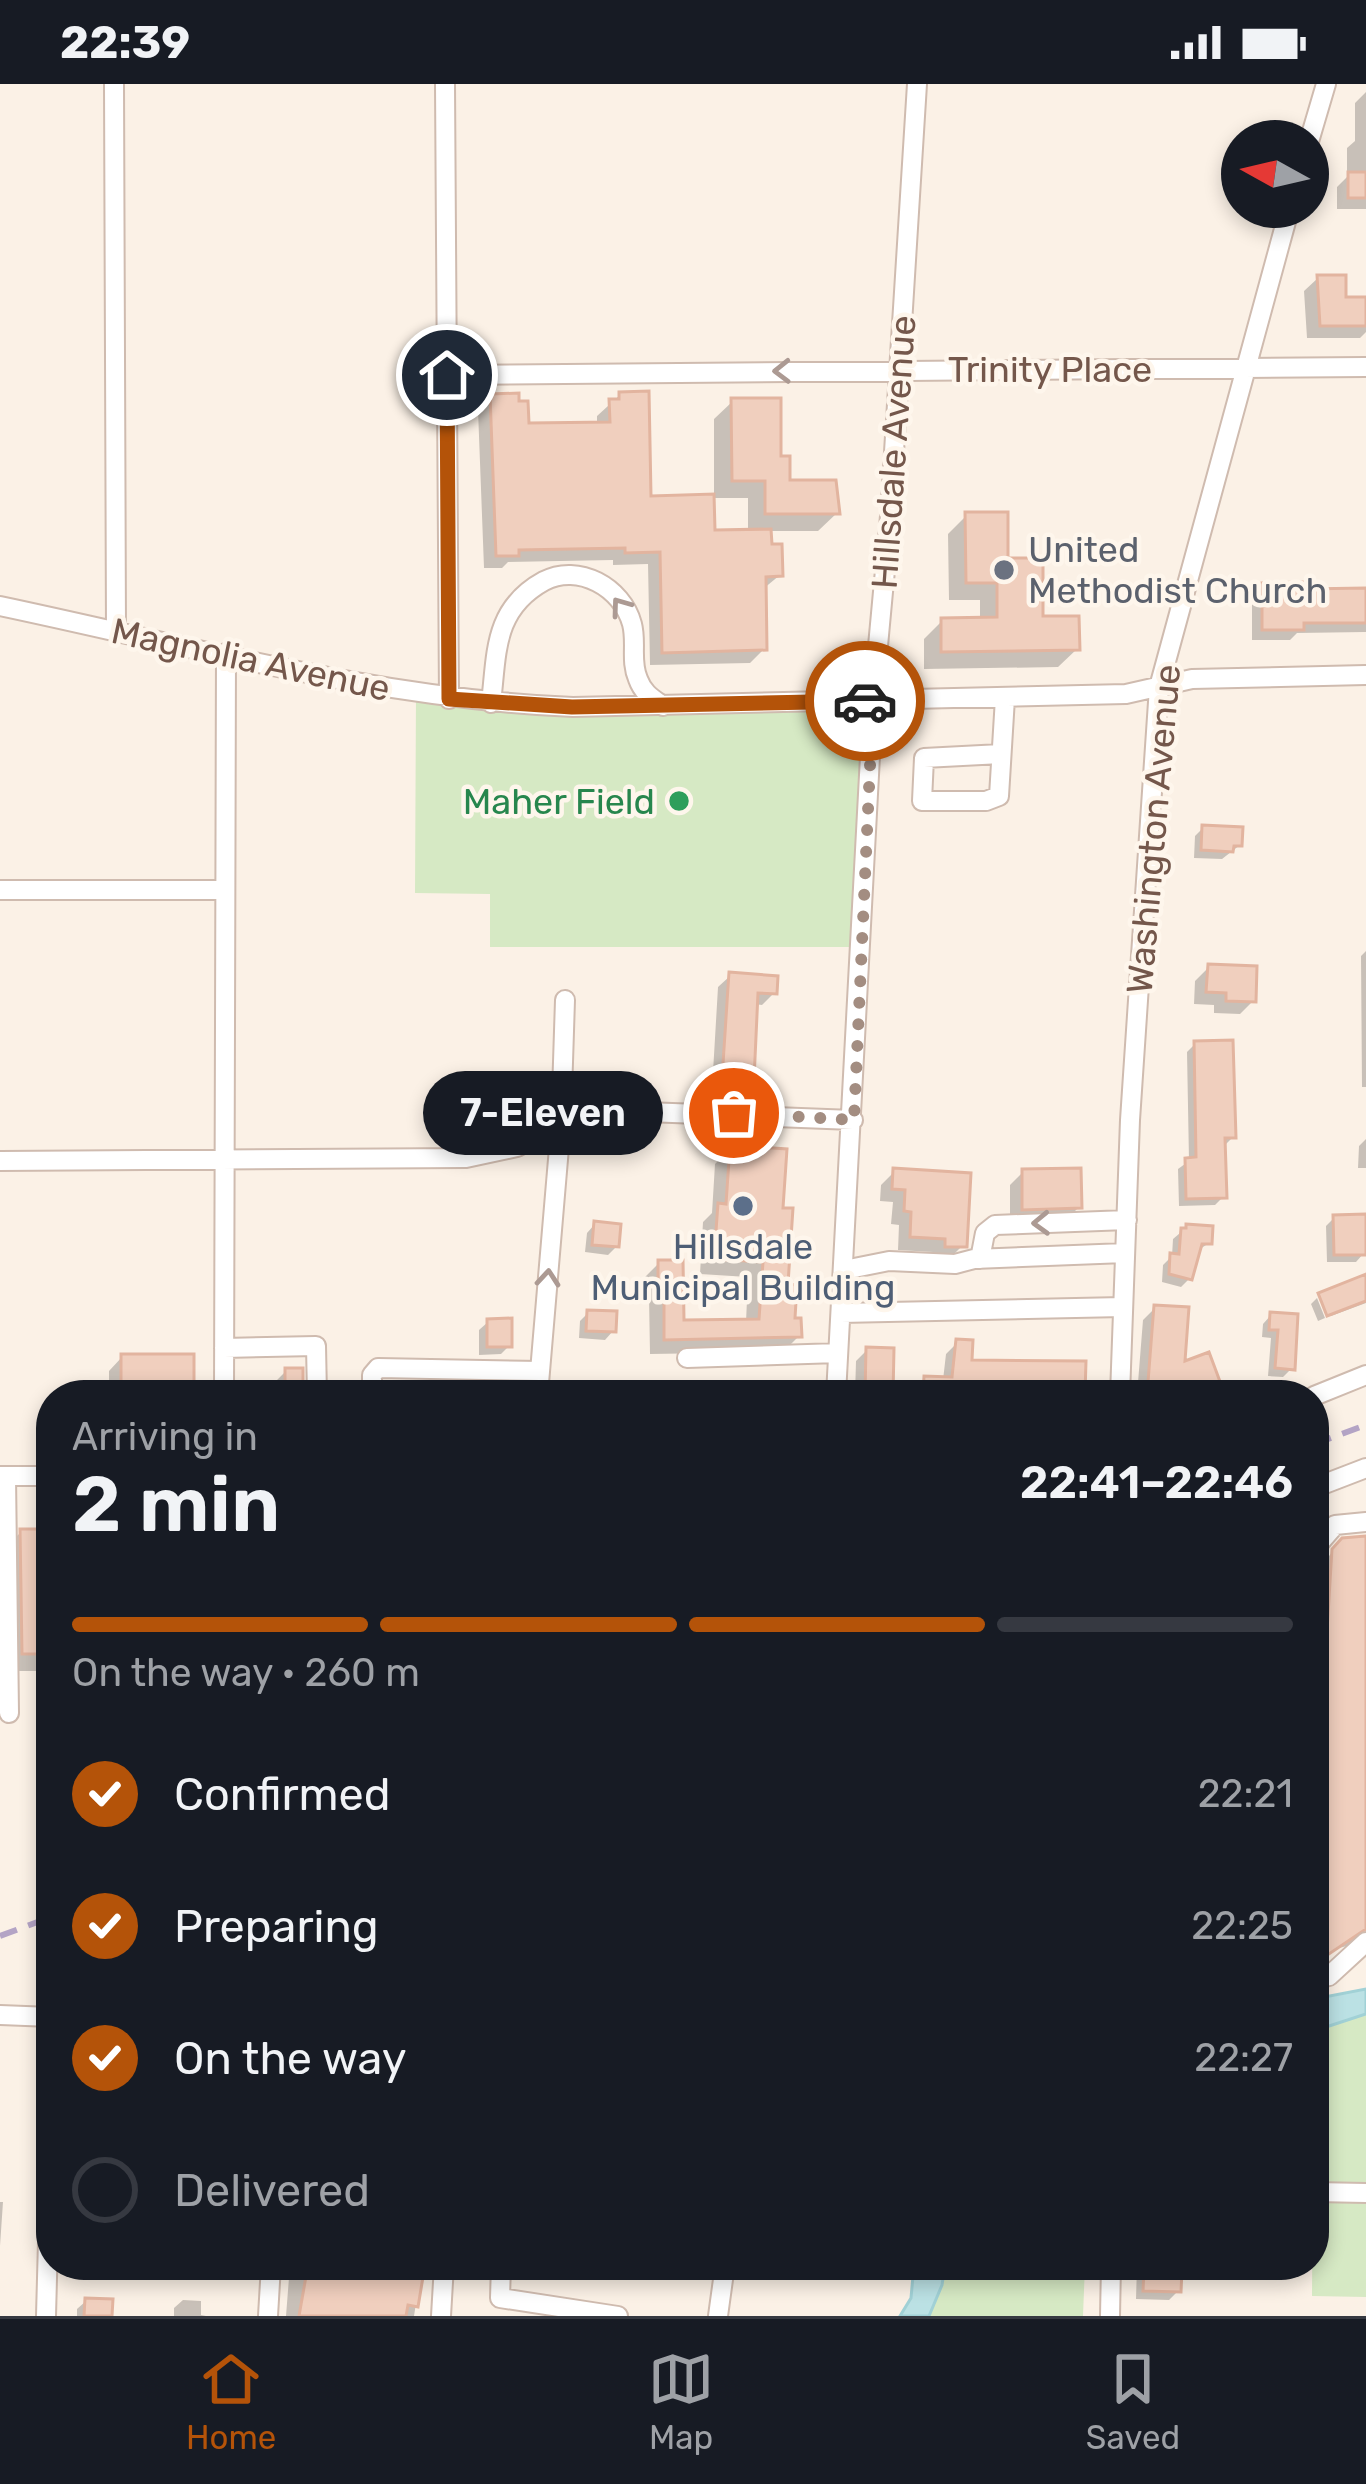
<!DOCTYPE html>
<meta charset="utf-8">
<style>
:root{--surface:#171b24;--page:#20242c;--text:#f1f3f6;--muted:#9ea1a6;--line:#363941;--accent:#b45309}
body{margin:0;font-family:Rubik,sans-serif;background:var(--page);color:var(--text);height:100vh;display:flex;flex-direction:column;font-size:45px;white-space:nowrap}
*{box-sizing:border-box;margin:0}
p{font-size:39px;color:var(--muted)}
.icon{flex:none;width:66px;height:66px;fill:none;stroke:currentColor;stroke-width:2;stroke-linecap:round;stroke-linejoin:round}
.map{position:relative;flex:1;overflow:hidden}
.panel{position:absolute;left:36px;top:1296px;width:1293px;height:900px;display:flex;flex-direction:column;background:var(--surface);border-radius:48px;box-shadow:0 6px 18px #0003}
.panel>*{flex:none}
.needle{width:78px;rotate:278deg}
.tools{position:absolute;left:1221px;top:36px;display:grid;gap:24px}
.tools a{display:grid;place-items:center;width:108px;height:108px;border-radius:50%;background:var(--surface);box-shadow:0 6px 18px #0003;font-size:60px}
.pin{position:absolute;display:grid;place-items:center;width:102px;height:102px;color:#fff;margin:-51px;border:6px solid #fff;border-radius:50%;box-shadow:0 3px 12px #0007}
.courier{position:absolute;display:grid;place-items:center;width:120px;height:120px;margin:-60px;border:9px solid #b45309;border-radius:50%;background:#fff;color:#222;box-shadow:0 3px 15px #0007}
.bubble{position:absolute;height:84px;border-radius:42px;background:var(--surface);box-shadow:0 6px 18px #0003;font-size:39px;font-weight:600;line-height:84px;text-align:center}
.head em{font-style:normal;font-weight:600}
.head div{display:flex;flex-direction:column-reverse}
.head{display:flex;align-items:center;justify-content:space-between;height:204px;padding:0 36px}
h1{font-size:78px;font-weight:600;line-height:90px}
.bar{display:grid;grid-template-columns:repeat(4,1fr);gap:18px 12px;align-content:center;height:144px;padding:0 36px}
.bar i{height:15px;border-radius:9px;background:var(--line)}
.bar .active{background:var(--accent)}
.bar p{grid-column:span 4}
ol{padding:0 36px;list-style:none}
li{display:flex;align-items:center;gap:36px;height:132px}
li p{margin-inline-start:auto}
li .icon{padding:12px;border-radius:50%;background:var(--accent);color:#fff;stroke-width:4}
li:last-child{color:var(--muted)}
li i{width:66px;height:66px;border:6px solid var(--line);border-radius:50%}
.status{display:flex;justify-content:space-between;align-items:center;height:84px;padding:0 60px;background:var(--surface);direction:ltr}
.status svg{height:33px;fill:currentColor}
.tabs{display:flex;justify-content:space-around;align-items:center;height:168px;border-top:3px solid var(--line);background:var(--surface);font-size:33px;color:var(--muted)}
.tabs a{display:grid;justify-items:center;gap:6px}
.tabs .active{color:var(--accent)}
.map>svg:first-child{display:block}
.green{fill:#d6e9c4}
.water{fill:#bbe1e4;stroke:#a1d1d6;stroke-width:3}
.shadow{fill:#0003;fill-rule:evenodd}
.building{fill:#f0cfbe;stroke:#e2b49f;stroke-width:3}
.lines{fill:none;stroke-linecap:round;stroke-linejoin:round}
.minor-casing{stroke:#cfbbaf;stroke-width:22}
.minor{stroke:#fff;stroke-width:18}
.rail{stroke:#b4a4c5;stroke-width:6;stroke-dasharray:18 12;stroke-linecap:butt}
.oneway{stroke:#ac9a93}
.done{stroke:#a38d81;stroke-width:12;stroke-dasharray:0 21.6}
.route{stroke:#b45309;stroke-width:15}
.worship-dot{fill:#6b7280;stroke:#fef6ec;stroke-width:4.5}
.leisure-dot{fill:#2e9e5b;stroke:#fef6ec;stroke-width:4.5}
.service-dot{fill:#5c6f8a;stroke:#fef6ec;stroke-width:4.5}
.labels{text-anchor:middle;stroke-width:9;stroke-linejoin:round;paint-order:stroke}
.street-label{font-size:36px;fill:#74574b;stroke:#fef6ec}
.worship-label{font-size:36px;fill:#5b616d;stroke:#fef6ec;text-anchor:start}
.leisure-label{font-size:36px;fill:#27864d;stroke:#fef6ec;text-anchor:end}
.service-label{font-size:36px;fill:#4e5e75;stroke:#fef6ec}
</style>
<div class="status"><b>22:39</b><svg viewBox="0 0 49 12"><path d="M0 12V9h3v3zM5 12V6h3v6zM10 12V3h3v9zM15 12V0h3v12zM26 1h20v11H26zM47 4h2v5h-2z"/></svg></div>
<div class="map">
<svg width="1366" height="2232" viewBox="0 0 1366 2232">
<rect width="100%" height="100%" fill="#fbf1e6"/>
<path class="green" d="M416 610 449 615 873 616 861 863H490V810L415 809Z
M1366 1930V2213L1312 2212 1314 1936 1327 1943Z
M945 2181H1085L1083 2232H929L942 2201Z"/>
<path class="water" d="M1366 1905V1930L1326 1943 1314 1936V1915Z
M914 2181H945L942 2201 929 2232H900L911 2214Z"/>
<path class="shadow" d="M1366 8V125H1337V103L1347 93V64L1355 57V19Z
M1318 194 1343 216H1366V248L1360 254H1307L1304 207Z
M620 311 648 415 714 413V335L733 317 778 375 787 399 837 429 818 447H768L780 491 763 505 764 565 750 579 650 581 648 480 613 481V476L508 478 502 484H484L478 326 492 313 526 342 597 341V332ZM711 414H748V448L712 449Z
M967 431 1005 477 1040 535 1077 565 1058 583 924 585V555L942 537 980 536V516H949L948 450Z
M1263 502 1301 508 1366 506V548L1297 549 1290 556H1252V513Z
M1203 744 1240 761 1222 775 1194 774 1195 752Z
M1366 867V1003H1362L1361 872Z
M1209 883 1253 917 1240 930 1214 929V921L1194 920 1195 897Z
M730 892 774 909 762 921 754 920 751 994 740 1006 712 1005 718 903Z
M1195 960 1233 1053 1224 1062V1112L1215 1121 1179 1122 1178 1085 1189 1077 1187 968Z
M1366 1055V1084H1358L1359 1062Z
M731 1064 780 1127 784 1203 799 1252 783 1268 650 1270 649 1213H643V1195L659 1179 681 1239 746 1238 748 1193 700 1190 703 1138 712 1129 715 1080Z
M895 1087 962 1162 948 1176 933 1175V1168L898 1166 899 1141 891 1140 893 1118 880 1117 881 1101Z
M1023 1088 1079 1123 1065 1137 1010 1139V1101Z
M1334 1134 1364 1169 1356 1178H1327L1326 1142Z
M595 1140 617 1162 608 1171 585 1168 587 1149Z
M1187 1143 1209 1159 1197 1167 1190 1194 1181 1203 1162 1198 1163 1181 1172 1172 1173 1155Z
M1366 1197V1219L1331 1232 1322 1211Z
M1317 1214 1325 1234 1318 1237 1311 1220Z
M1155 1224 1182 1282 1222 1311H1137L1143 1236Z
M588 1229 613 1247 605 1256 579 1254 580 1237Z
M1271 1231 1295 1233 1292 1284 1283 1293 1268 1292 1271 1254 1262 1253 1263 1240Z
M488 1238 509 1262 501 1270 479 1271V1246Z
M957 1259 969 1279 1083 1280 1080 1311H855L856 1277 867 1266 890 1302 917 1303 925 1295 943 1296 946 1270Z
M122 1273 191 1311H109V1287Z
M286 1287H300L302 1311H271V1302Z
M331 1299H356V1311H319Z
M387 1301 503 1303V1311H376Z
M21 1448H51V1587H5L3 1466Z
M1343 1457H1366V1844L1347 1862 1335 1865 1314 1885 1315 1487Z
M0 2118H3L0 2162Z
M290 2181H422L414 2232H286Z
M1137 2181H1179L1178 2207 1169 2216 1136 2215Z
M1268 2181H1288L1278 2195H1267Z
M183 2216 201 2217V2231L206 2232H174V2224Z
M86 2217 109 2232H77V2225Z"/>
<path class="building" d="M1348 88H1366V114H1348Z
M1317 191H1346V213H1366V242H1320Z
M649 307 651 412 714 410 715 446 771 445 772 460H782L783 492 766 493 767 566 662 569 660 468 625 469V464L519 466V472H496L490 310 519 309V317H528L529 339 610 338 609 315H619V308Z
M731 314H781V372H790V396H836L840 430H765V397H732Z
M965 428H1008V474H1043V532H1079L1080 566 941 568V534L997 533V499H966Z
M1304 498V505L1366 504V539H1304V546H1262V499Z
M1202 741 1243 743 1242 762H1234L1233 768 1201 766Z
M1208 880 1257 882 1256 918 1226 917V909L1206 908Z
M729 888 778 892 777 910 758 909 754 996 722 995Z
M1233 956 1236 1054H1225L1227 1114 1186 1115 1185 1074 1196 1073 1194 957Z
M730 1061 787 1065 783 1124H793L788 1200 797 1201 795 1234H801L802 1253 664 1256V1199H658V1176H683L684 1236 759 1235 763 1178 714 1175 718 1119 726 1120Z
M893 1084 971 1089 967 1163H945V1155L910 1153 911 1128 904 1127 905 1106 892 1105Z
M1081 1084 1082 1124 1022 1126V1085Z
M1366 1130V1171H1334L1333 1131Z
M594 1137 621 1140 619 1163 592 1161Z
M1186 1140 1213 1142 1212 1160H1202L1192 1196 1169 1190 1170 1169 1179 1170 1181 1144H1186Z
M1366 1190V1217L1327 1232 1318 1209Z
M1154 1221 1189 1223 1185 1277 1209 1268 1225 1311H1147Z
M587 1226 617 1227 616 1248 586 1247Z
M1270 1228 1298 1230 1295 1286 1275 1284 1278 1246H1269Z
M512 1234V1263H487V1235Z
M956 1255 973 1256 972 1276 1086 1277 1085 1310 923 1311 924 1292 952 1293Z
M866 1263 894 1264 893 1311H865Z
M121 1270H194V1311H121Z
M285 1284H303V1310H285Z
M386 1298 473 1299 475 1311H386Z
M20 1445H51V1570H22Z
M1366 1452V1845L1323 1874 1314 1872V1761L1332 1465 1342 1454Z
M308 2181H425L418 2223 408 2221 406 2232H299Z
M1144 2184 1182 2185 1181 2208 1143 2207Z
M85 2214 113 2215 112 2232H84Z"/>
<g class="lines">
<g class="minor-casing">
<path id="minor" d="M114 0 116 546
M445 0 449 615
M1308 61 1326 0
M447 291 1366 283
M0 522C190 562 378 615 573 623L1126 610 1192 595 1366 591
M491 619C497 569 493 525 544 497 578 479 622 503 632 540 637 559 630 577 638 595 643 609 652 614 663 622
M1001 670 924 674 922 717H986L999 712 1005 614
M0 806H225
M0 1077 466 1074 517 1063 561 1040 620 1027 853 1036
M980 1175 985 1149 995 1141 1127 1136
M844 1186 889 1177 955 1180 974 1175 1125 1169
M841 1229 1123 1223
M224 1264 316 1262 317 1311
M687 1274 838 1269
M224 1311 226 569
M372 1311V1291L378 1284 540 1287
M538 1311 561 1040 565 916
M836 1311 873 616 890 432 917 0
M1120 1311 1130 1036 1159 603 1290 123
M1314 1312 1366 1291
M0 1392H51
M6 1392 9 1629
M1314 1404 1366 1384
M1315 1464 1335 1441 1366 1438
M1314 1885 1329 1892 1366 1858
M0 1931 51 1933
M1314 2108 1366 2109
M501 2181 500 2214 618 2232
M777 2181 833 2185
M46 2232 51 2043
M268 2232 271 2181
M441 2232 444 2181
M718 2232 725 2181
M1110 2232 1111 2181"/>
</g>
<use href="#minor" class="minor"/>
<path class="rail" d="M1314 1360 1366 1341
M0 1852 51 1833"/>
</g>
<defs><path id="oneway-chevron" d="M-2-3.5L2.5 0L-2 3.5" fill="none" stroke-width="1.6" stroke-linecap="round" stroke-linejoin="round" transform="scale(3)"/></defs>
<g class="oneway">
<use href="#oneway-chevron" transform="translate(782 287) rotate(179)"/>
<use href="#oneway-chevron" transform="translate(620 522) rotate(-126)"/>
<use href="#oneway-chevron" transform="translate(1041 1139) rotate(178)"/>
<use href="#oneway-chevron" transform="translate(548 1194) rotate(-85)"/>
</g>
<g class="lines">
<path class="done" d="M734 1029 854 1036 873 616 865 617"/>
<path class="route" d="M447 291 449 615 572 623 865 617"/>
</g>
<circle class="worship-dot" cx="1004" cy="486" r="12"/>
<circle class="leisure-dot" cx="679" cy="717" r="12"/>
<circle class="service-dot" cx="743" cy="1122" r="12"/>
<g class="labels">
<g class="street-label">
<text x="1050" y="298">Trinity Place</text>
<text transform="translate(893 368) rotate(-86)" y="13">Hillsdale Avenue</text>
<text transform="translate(251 575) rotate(12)" y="13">Magnolia Avenue</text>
<text transform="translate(1153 745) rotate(-85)" y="13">Washington Avenue</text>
</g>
<g class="worship-label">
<text x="1028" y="478">United<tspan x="1028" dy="41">Methodist Church</tspan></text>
</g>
<g class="leisure-label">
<text x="655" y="730">Maher Field</text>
</g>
<g class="service-label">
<text x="743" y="1175">Hillsdale<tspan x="743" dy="41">Municipal Building</tspan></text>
</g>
</g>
</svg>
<div class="tools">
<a><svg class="needle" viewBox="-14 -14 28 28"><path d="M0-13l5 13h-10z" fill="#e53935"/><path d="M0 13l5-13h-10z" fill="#9ea1a6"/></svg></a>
</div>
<div class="pin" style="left:734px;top:1029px;background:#ea580c"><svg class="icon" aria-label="bag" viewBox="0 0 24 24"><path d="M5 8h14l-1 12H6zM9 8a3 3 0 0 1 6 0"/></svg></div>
<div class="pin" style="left:447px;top:291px;background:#1f2937"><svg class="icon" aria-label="home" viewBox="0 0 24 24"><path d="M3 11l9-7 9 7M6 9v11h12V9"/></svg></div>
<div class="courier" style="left:865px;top:617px"><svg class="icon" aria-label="car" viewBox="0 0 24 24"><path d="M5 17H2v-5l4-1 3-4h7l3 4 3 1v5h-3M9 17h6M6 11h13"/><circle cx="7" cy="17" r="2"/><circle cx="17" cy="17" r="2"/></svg></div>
<div class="bubble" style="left:423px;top:987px;width:240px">7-Eleven</div>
<section class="panel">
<div class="head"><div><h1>2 min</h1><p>Arriving in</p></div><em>22:41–22:46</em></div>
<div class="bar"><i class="active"></i><i class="active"></i><i class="active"></i><i></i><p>On the way · 260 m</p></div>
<ol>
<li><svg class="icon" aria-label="check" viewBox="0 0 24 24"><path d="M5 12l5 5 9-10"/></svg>Confirmed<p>22:21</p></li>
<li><svg class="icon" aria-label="check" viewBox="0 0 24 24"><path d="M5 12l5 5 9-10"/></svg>Preparing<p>22:25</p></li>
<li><svg class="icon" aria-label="check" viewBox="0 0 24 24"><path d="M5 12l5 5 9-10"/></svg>On the way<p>22:27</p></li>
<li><i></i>Delivered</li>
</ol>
</section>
</div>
<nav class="tabs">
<a class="active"><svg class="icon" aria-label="home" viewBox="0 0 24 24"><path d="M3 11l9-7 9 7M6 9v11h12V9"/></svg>Home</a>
<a><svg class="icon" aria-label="map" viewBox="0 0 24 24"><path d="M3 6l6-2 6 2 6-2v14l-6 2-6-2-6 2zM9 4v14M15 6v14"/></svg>Map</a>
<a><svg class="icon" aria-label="saved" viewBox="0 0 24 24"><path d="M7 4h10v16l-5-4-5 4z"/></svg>Saved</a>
</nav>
